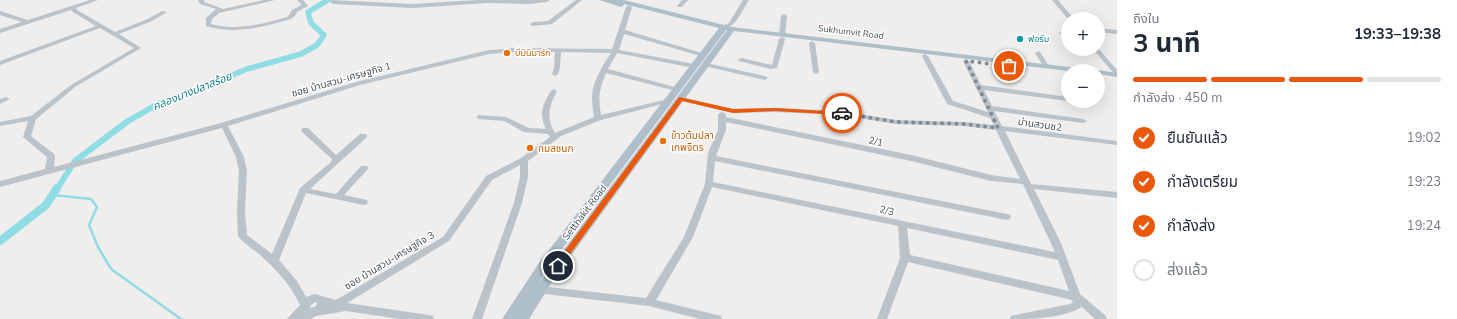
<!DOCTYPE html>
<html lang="th">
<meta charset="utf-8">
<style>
:root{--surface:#fff;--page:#f6f6f7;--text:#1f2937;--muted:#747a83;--line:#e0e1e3;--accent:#ea580c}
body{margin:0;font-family:"Nunito Sans","Noto Sans Thai",sans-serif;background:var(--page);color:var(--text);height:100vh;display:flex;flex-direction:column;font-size:15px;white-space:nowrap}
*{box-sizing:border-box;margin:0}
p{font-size:13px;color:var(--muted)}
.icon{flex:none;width:22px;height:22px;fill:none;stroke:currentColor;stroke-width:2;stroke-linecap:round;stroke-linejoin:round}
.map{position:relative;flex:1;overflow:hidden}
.drawer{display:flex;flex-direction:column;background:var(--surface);width:340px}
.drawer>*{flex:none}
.controls{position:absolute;left:1061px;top:12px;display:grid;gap:8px}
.controls a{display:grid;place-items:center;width:44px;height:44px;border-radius:50%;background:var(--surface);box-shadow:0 4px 16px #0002;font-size:20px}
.pin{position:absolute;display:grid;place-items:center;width:34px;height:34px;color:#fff;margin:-17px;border:2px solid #fff;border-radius:50%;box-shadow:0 1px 4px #0007}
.courier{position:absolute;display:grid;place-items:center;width:40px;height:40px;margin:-20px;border:3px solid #ea580c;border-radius:50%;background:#fff;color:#222;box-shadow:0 1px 5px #0007}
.overview em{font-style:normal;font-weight:700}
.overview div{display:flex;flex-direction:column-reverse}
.overview{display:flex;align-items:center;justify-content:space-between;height:68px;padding:0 16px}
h1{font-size:26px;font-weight:700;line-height:30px}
.bar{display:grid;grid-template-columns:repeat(4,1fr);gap:6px 4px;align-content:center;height:48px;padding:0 16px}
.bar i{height:5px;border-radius:3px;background:var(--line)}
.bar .current{background:var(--accent)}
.bar p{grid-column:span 4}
ol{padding:0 16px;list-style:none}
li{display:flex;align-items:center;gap:12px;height:44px}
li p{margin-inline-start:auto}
li .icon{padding:4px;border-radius:50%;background:var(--accent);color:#fff;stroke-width:4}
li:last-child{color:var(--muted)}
li i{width:22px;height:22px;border:2px solid var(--line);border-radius:50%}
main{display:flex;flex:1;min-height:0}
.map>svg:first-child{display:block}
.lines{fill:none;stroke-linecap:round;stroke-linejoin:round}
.stream{stroke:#8edce4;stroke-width:2.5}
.canal-far2{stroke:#8edce4;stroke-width:5.5}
.canal-far1{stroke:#8edce4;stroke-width:6}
.canal{stroke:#8edce4;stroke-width:8}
.minor{fill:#bac3c9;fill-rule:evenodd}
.major{fill:#afbfca;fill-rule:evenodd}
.route{fill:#ea580c}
.done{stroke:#82888d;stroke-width:4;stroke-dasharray:0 7.2}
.culture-dot{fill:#0f9aa8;stroke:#fff;stroke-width:1.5}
.food-dot{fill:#e8710a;stroke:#fff;stroke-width:1.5}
.labels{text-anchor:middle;stroke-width:3;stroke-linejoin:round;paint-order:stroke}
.far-street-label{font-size:9px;fill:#475259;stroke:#fff}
.far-culture-label{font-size:9px;fill:#0d838f;stroke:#fff;text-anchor:start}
.far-food-label{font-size:9px;fill:#c56008;stroke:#fff;text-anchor:start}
.street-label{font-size:10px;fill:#475259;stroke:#fff}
.food-label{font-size:10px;fill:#c56008;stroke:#fff;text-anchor:start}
.water-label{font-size:11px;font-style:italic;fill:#16828e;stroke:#fff}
</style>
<main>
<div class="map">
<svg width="1117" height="319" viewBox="0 0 1117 319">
<rect width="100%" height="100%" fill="#f0eded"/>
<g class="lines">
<path class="stream" d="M53 195 91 199 97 207 89 225 98 247 111 269 181 319"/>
<path class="canal-far2" d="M211 84 247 69 301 54 317 45 324 35 311 23 308 12 328 0"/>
<path class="canal-far1" d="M57 189 75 161 128 121 158 104 213 83"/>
<path class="canal" d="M0 241 46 205 57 188"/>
<path class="minor" d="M90 0H98L76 8 77 10 115 32 148 19 162 11 167 12 152 21 119 34 141 48 75 87 40 116 36 119 31 136 54 154 55 156 54 167 221 123 356 82 489 50 516 48 612 49 626 7 629 5 632 7 625 30 705 54 706 55 703 57 701 56 624 34 619 50 694 64 697 66 694 68 617 53 608 69 678 88 679 89 676 91 606 73C599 91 598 96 601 115L668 99 672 101 670 102 601 120 561 136 528 161V177L522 203 482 319H472L514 203 520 177V165L492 180 449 241 347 303 429 315 433 316 434 319H399L346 311 316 316 311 319H287L300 305C290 284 276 269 259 254 253 249 243 243 238 236L237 212 239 171 236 157 222 128 0 187V181L45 169 47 157 23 137 28 121 0 126V122L31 116 71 85 134 48 100 28 0 65V61L96 26 73 12 71 10 0 33V29L22 22 0 15V11L28 20ZM516 52H555L554 68 552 74 555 76 558 74 560 68 561 52 611 53C603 65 592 82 592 97 592 104 593 111 594 117L555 133C546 118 549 106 557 91L554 89C551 90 550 92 548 96 541 107 540 117 546 129L529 128 506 117 478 115 477 117 478 119 504 121 524 132 548 134 550 137 521 158 486 176 443 237 336 300 315 294 306 297 297 281 279 260 306 193 364 205 367 204 368 202 367 200 344 195 367 170 368 168 367 166H361L336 194 310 189 366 138 367 136 366 134H360L336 155 308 128H302L301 130 302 132 332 159 331 162 300 188 272 254 247 235 245 212 247 171 244 157 228 126 360 85 489 54ZM315 302 317 303 316 306 311 308 310 306Z
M198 0H204V2L223 9 264 0H275L219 13 212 19 211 24C235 31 264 24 287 17L290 14 292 10 302 5 297 0H303L308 6 297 12 295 16 291 19C264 27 234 35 206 26V18L216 9 200 4Z
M331 0 412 4 478 0H550L547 2 529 4 488 3 412 8 333 4 330 2Z
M576 0H582L552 24 533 26 530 24 533 22 548 21Z
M682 0H688L682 7H678L677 6Z
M743 0H749C742 10 736 29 722 28V26L729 23Z
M1052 0H1058L1074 19H1068Z
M784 14 787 16 785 35 782 37 779 35 781 16Z
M1098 28 1117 30V34L1098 32Z
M1062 31 1068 32V36L1060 34 1059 33Z
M782 37 785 39 777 68 771 69 739 61 738 60 741 58 772 65 779 39Z
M812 41 815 43 819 72 816 74 813 72 809 43Z
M1098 48 1117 70V76L1115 75 1093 49H1098Z
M1038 51 1040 52 1049 66 1048 67 1046 68 1044 67 1035 53Z
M925 54 928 56 953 101 988 112 963 61 966 59 969 61 981 85 1068 97V101L984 90 992 106 1083 119 1087 121 1083 123 994 111 1002 126 1117 141V145L1005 131 1031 184 1117 192V198L1034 189 1061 243 1080 294 1106 316 1107 319H1095L1082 307C1061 319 1033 319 1010 319L1011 316 1015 315 1070 304 1073 302 1072 300 908 262 887 319H877L900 258 898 226 712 187 693 237 656 300 717 315 721 316 722 319H700L649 306 536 293 535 290 536 287 540 286 646 298 684 237 705 184 708 153 718 130V114L722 112 726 114V117L911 155 991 175 1020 179 996 130 964 126 896 124 840 115 775 112 733 113 679 100 677 99 681 97 733 109 775 108 840 111 896 120 964 122 994 125 990 118 947 104 922 56ZM726 122 911 161 991 181 1023 184 1055 252 713 182 715 161 1007 220 1010 219 1011 217 1010 215 1007 214 716 156 726 130ZM907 228 1058 260 1069 291 910 255Z
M706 63 765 76 768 78 765 80 704 66V64Z
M6 97 10 99 0 104V99Z"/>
<path class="major" d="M599 0H624L732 27 1086 69 1090 71H1068L734 31 552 282 529 319H502L539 263 719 28 624 4 623 6 621 7ZM726 30H727L539 283 547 269Z
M1098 70 1117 73V77L1098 74V71H1095Z"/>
</g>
<path class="route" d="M679 97 733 109 775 108 842 112 845 113 842 115 775 111 733 113 682 101 560 268H555V264Z"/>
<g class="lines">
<path class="done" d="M842 113 896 122 964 124 998 128 966 61 1009 66"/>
</g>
<circle class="culture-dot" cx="1020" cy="39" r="4"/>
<g class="food-dot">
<circle cx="507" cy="53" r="4"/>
<circle cx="663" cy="141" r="4"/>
<circle cx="530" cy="148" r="4"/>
</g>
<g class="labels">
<g class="far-street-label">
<text transform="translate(851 32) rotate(7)" y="3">Sukhumvit Road</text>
</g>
<g class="far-culture-label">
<text x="1028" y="42">ฟอรัม</text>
</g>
<g class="far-food-label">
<text x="515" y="56">บีมินิมาร์ก</text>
</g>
<g class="street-label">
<text transform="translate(341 79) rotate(-16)" y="4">ซอย บ้านสวน-เศรษฐกิจ 1</text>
<text transform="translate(1040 124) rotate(8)" y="4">บ่านสวนซ2</text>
<text transform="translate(876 141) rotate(12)" y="4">2/1</text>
<text transform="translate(887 210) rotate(12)" y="4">2/3</text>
<text transform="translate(584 212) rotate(-53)" y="4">Setthakit Road</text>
<text transform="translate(389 260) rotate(-31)" y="4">ซอย บ้านสวน-เศรษฐกิจ 3</text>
</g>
<g class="food-label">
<text x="671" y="139">ข้าวต้มปลา<tspan x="671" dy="12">เทพจิตร</tspan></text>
<text x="538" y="152">กมลชนก</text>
</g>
<g class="water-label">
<text transform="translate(192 91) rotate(-22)" y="4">คลองบางปลาสร้อย</text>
</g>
</g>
</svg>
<div class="controls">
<a>+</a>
<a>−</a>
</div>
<div class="pin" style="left:1009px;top:66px;background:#ea580c"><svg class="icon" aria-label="bag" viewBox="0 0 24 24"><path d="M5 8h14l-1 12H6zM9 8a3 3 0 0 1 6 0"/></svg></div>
<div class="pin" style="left:558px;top:266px;background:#1f2937"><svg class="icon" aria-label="home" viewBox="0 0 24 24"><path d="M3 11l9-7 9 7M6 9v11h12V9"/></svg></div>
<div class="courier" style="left:842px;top:113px"><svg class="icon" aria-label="car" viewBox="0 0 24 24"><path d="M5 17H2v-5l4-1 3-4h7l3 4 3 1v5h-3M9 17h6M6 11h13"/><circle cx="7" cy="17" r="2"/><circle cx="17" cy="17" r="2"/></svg></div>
</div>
<section class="drawer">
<div class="overview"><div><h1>3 นาที</h1><p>ถึงใน</p></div><em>19:33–19:38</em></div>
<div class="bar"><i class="current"></i><i class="current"></i><i class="current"></i><i></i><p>กำลังส่ง · 450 m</p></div>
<ol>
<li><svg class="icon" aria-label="check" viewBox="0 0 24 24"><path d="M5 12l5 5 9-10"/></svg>ยืนยันแล้ว<p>19:02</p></li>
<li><svg class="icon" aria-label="check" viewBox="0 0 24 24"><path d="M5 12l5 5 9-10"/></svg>กำลังเตรียม<p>19:23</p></li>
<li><svg class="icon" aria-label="check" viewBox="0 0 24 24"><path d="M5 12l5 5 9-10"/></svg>กำลังส่ง<p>19:24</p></li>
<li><i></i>ส่งแล้ว</li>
</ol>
</section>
</main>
